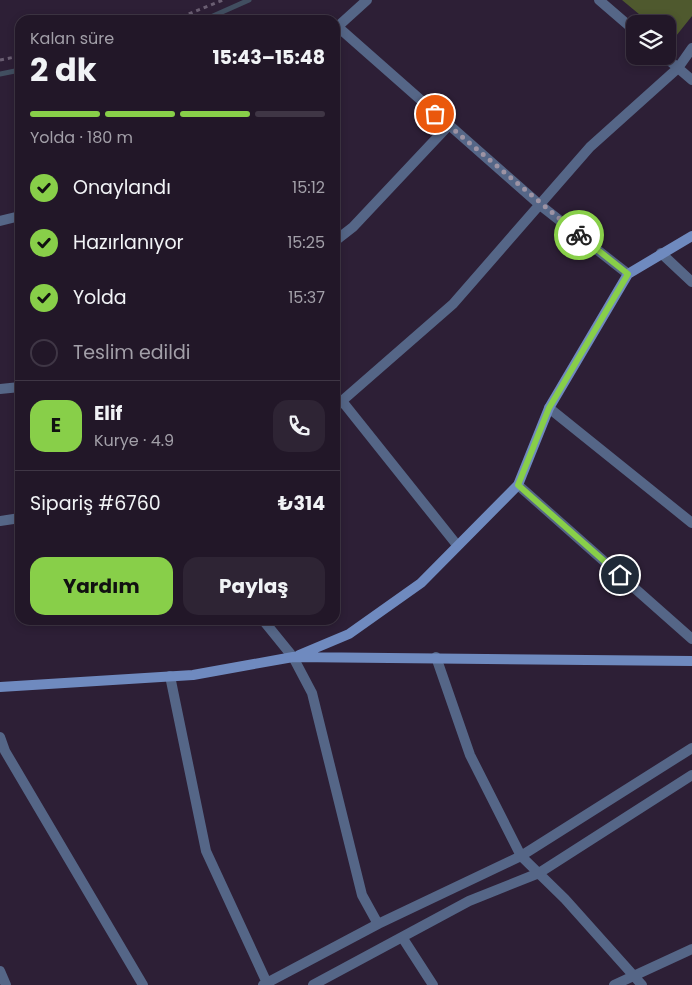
<!DOCTYPE html>
<html lang="tr">
<meta charset="utf-8">
<style>
:root{--surface:#221728;--page:#2e2434;--text:#f1f3f6;--muted:#a29fa8;--line:#3f3645;--accent:#88cf49}
body{margin:0;font-family:Poppins,sans-serif;background:var(--page);color:var(--text);height:100vh;display:flex;flex-direction:column;font-size:19px;white-space:nowrap}
*{box-sizing:border-box;margin:0}
p{font-size:16px;color:var(--muted)}
.icon{flex:none;width:28px;height:28px;fill:none;stroke:currentColor;stroke-width:2;stroke-linecap:round;stroke-linejoin:round}
.map{position:relative;flex:1;overflow:hidden}
.panel{position:absolute;left:15px;top:15px;width:325px;height:610px;display:flex;flex-direction:column;background:var(--surface);border-radius:15px;box-shadow:0 2px 8px #0003,0 0 0 1px var(--line)}
.panel>*{flex:none}
.tools{position:absolute;left:626px;top:15px;display:grid;gap:10px}
.tools a{display:grid;place-items:center;width:50px;height:50px;border-radius:10px;background:var(--surface);box-shadow:0 2px 8px #0003,0 0 0 1px var(--line);font-size:25px}
.pin{position:absolute;display:grid;place-items:center;width:42px;height:42px;color:#fff;margin:-21px;border:2px solid #fff;border-radius:50%;box-shadow:0 1px 5px #0007}
.courier{position:absolute;display:grid;place-items:center;width:50px;height:50px;margin:-25px;border:4px solid #88cf49;border-radius:50%;background:#fff;color:#222;box-shadow:0 1px 6px #0007}
.headline em{font-style:normal;font-weight:700}
.headline div{display:flex;flex-direction:column-reverse}
.headline{display:flex;align-items:center;justify-content:space-between;height:85px;padding:0 15px}
h1{font-size:32px;font-weight:700;line-height:38px}
.bar{display:grid;grid-template-columns:repeat(4,1fr);gap:8px 5px;align-content:center;height:60px;padding:0 15px}
.bar i{height:6px;border-radius:4px;background:var(--line)}
.bar .current{background:var(--accent)}
.bar p{grid-column:span 4}
.line{display:flex;align-items:center;gap:12px;padding:0 15px;border-top:1px solid var(--line)}
.line div{flex:1}
.round{display:grid;place-items:center;flex:none;width:52px;height:52px;border-radius:15px;background:var(--page)}
ol{padding:0 15px;list-style:none}
li{display:flex;align-items:center;gap:15px;height:55px}
li p{margin-inline-start:auto}
li .icon{padding:5px;border-radius:50%;background:var(--accent);color:#111;stroke-width:4}
li:last-child{color:var(--muted)}
li i{width:28px;height:28px;border:2px solid var(--line);border-radius:50%}
.primary-button{display:flex;gap:10px;margin-top:auto;padding:10px 15px}
.primary-button a{flex:1;height:58px;border-radius:15px;background:var(--accent);color:#111;font-size:20px;font-weight:700;line-height:58px;text-align:center}
.primary-button a+a{background:var(--page);color:var(--text)}
.map>svg:first-child{display:block}
.forest{fill:#4f592e}
.lines{fill:none;stroke-linecap:round;stroke-linejoin:round}
.stream{stroke:#414e60;stroke-width:5}
.path{stroke:#6a5e72;stroke-width:3;stroke-dasharray:4 4;stroke-linecap:butt}
.street{stroke:#556687;stroke-width:10}
.secondary{stroke:#6f8abf;stroke-width:10}
.done{stroke:#9d93a4;stroke-width:5;stroke-dasharray:0 9}
.route{stroke:#88cf49;stroke-width:6}
</style>
<div class="map">
<svg width="692" height="985" viewBox="0 0 692 985">
<rect width="100%" height="100%" fill="#2d1f36"/>
<path class="forest" d="M622 0H692V16L672 41 668 37V24H651Z"/>
<g class="lines">
<path class="stream" d="M204 20 249 0
M0 74 20 70"/>
<path class="path" d="M174 20 223 0
M0 60 20 56"/>
<path class="street" d="M599 0 635 31
M338 27 540 205 628 274
M335 29 367 0
M664 56 692 80
M0 221 20 216
M335 241 353 227 449 125
M661 253 692 282
M0 389 20 387
M342 401 457 545
M335 407 453 304 590 147 678 68 692 48
M549 408 692 523
M518 485 692 639
M0 521 20 518
M263 620 293 657 312 693 362 895 378 924
M436 657 470 755 521 856 565 899 642 985
M170 676 206 851 267 983
M0 737 5 751 143 985
M402 937 433 985
M0 971 6 985
M263 985 378 924 521 856 692 748
M313 985 469 901 539 873 692 775
M614 985 692 949"/>
<path class="secondary" d="M299 655 349 634 421 583 518 485 549 408 628 274 692 236
M0 687 193 675 293 657 692 661"/>
</g>
<g class="lines">
<path class="done" d="M435 114 579 235"/>
<path class="route" d="M579 235 628 274 549 408 518 485 620 575"/>
</g>
</svg>
<div class="tools">
<a><svg class="icon" aria-label="layers" viewBox="0 0 24 24"><path d="M12 4l9 5-9 5-9-5zM3 14l9 5 9-5"/></svg></a>
</div>
<div class="pin" style="left:435px;top:114px;background:#ea580c"><svg class="icon" aria-label="bag" viewBox="0 0 24 24"><path d="M5 8h14l-1 12H6zM9 8a3 3 0 0 1 6 0"/></svg></div>
<div class="pin" style="left:620px;top:575px;background:#1f2937"><svg class="icon" aria-label="home" viewBox="0 0 24 24"><path d="M3 11l9-7 9 7M6 9v11h12V9"/></svg></div>
<div class="courier" style="left:579px;top:235px"><svg class="icon" aria-label="bike" viewBox="0 0 24 24"><circle cx="6" cy="16" r="4"/><circle cx="18" cy="16" r="4"/><path d="M6 16l4-8h5l3 8M10 8l3 8H6M13 5h3"/></svg></div>
<section class="panel">
<div class="headline"><div><h1>2 dk</h1><p>Kalan süre</p></div><em>15:43–15:48</em></div>
<div class="bar"><i class="current"></i><i class="current"></i><i class="current"></i><i></i><p>Yolda · 180 m</p></div>
<ol>
<li><svg class="icon" aria-label="check" viewBox="0 0 24 24"><path d="M5 12l5 5 9-10"/></svg>Onaylandı<p>15:12</p></li>
<li><svg class="icon" aria-label="check" viewBox="0 0 24 24"><path d="M5 12l5 5 9-10"/></svg>Hazırlanıyor<p>15:25</p></li>
<li><svg class="icon" aria-label="check" viewBox="0 0 24 24"><path d="M5 12l5 5 9-10"/></svg>Yolda<p>15:37</p></li>
<li><i></i>Teslim edildi</li>
</ol>
<div class="line" style="height:90px"><b class="round" style="background:var(--accent);color:#111">E</b><div><b>Elif</b><p>Kurye · 4.9</p></div><a class="round"><svg class="icon" aria-label="phone" viewBox="0 0 24 24"><path d="M5 4h4l2 5-3 2q2 4 5 5l2-3 5 2v4C11 20 4 13 5 4z"/></svg></a></div>
<div class="line" style="height:65px"><div>Sipariş #6760</div><b>₺314</b></div>
<div class="primary-button"><a>Yardım</a><a>Paylaş</a></div>
</section>
</div>
